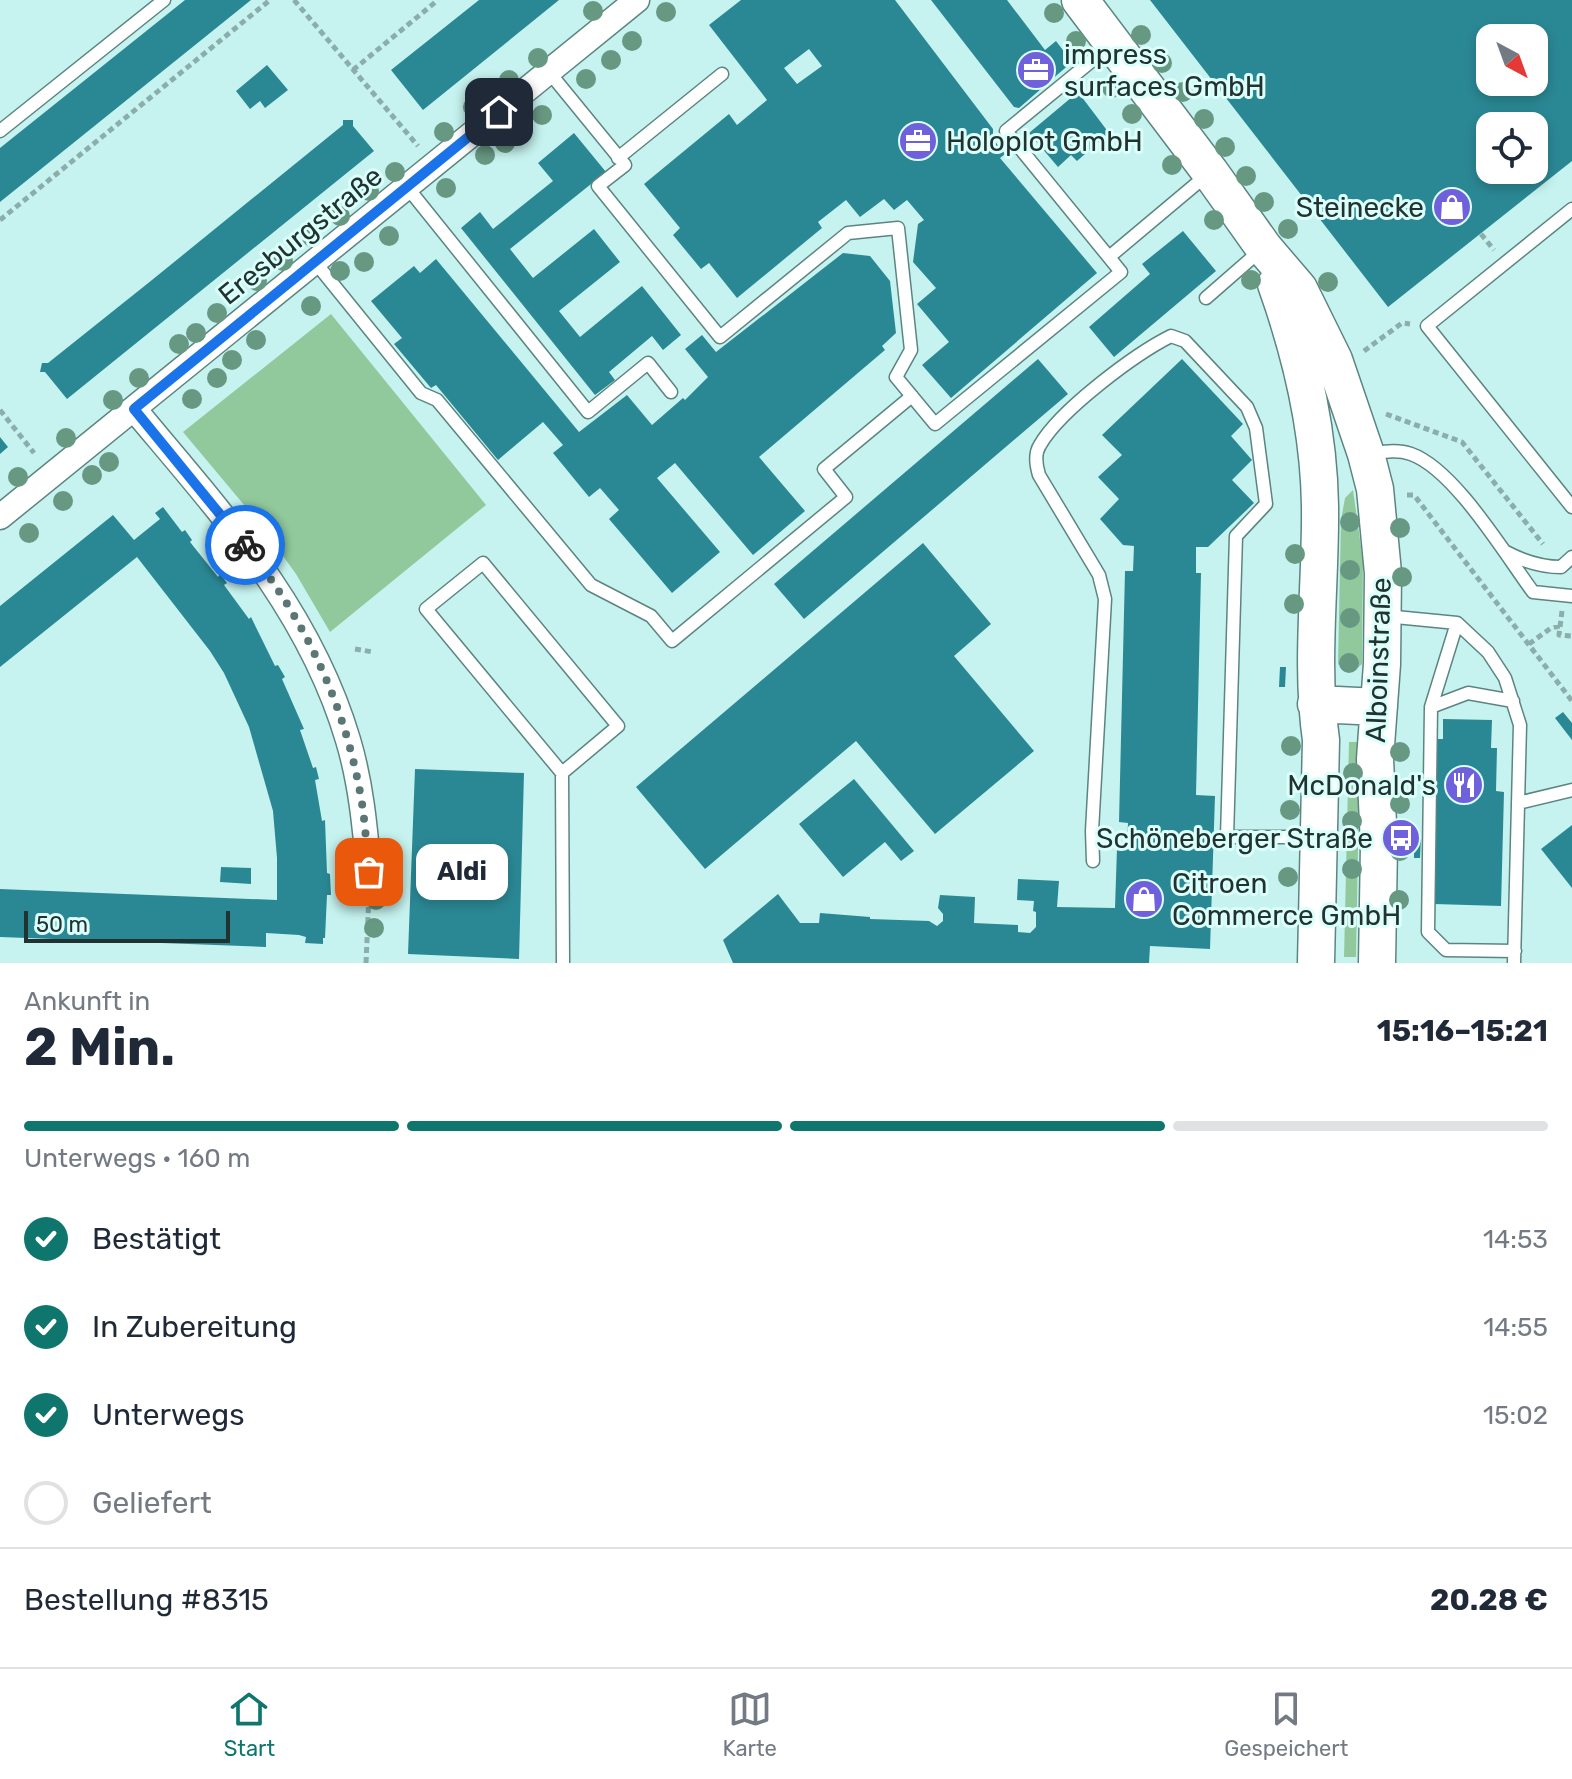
<!DOCTYPE html>
<html lang="de">
<meta charset="utf-8">
<style>
:root{--surface:#fff;--page:#f6f6f7;--text:#1f2937;--muted:#747a83;--line:#e0e1e3;--accent:#0f766e}
body{margin:0;font-family:Rubik,sans-serif;background:var(--page);color:var(--text);height:100vh;display:flex;flex-direction:column;font-size:30px;white-space:nowrap}
*{box-sizing:border-box;margin:0}
p{font-size:26px;color:var(--muted)}
.icon{flex:none;width:44px;height:44px;fill:none;stroke:currentColor;stroke-width:2;stroke-linecap:round;stroke-linejoin:round}
.map{position:relative;height:963px;overflow:hidden}
.sheet{display:flex;flex-direction:column;background:var(--surface);flex:1}
.sheet>*{flex:none}
.needle{width:52px;rotate:139deg}
.controls{position:absolute;left:1476px;top:24px;display:grid;gap:16px}
.controls a{display:grid;place-items:center;width:72px;height:72px;border-radius:16px;background:var(--surface);box-shadow:0 4px 12px #0003;font-size:40px}
.scale{position:absolute;left:24px;bottom:20px;width:206px;box-sizing:border-box;padding-left:8px;border:4px solid #213231;border-top:0;font-size:22px;line-height:28px;white-space:nowrap;color:#213231;-webkit-text-stroke:6px #dbfffb;paint-order:stroke}
.pin{position:absolute;display:grid;place-items:center;width:68px;height:68px;color:#fff;margin:-34px;border-radius:16px;box-shadow:0 4px 12px #0006}
.courier{position:absolute;display:grid;place-items:center;width:80px;height:80px;margin:-40px;border:6px solid #1a73e8;border-radius:50%;background:#fff;color:#222;box-shadow:0 2px 10px #0007}
.bubble{position:absolute;height:56px;border-radius:16px;background:var(--surface);box-shadow:0 4px 12px #0003;font-size:26px;font-weight:700;line-height:56px;text-align:center}
.overview em{font-style:normal;font-weight:700}
.overview div{display:flex;flex-direction:column-reverse}
.overview{display:flex;align-items:center;justify-content:space-between;height:136px;padding:0 24px}
h1{font-size:52px;font-weight:700;line-height:60px}
.bar{display:grid;grid-template-columns:repeat(4,1fr);gap:12px 8px;align-content:center;height:96px;padding:0 24px}
.bar i{height:10px;border-radius:6px;background:var(--line)}
.bar .selected{background:var(--accent)}
.bar p{grid-column:span 4}
.line{display:flex;align-items:center;gap:20px;padding:0 24px;border-top:2px solid var(--line)}
.line div{flex:1}
ol{padding:0 24px;list-style:none}
li{display:flex;align-items:center;gap:24px;height:88px}
li p{margin-inline-start:auto}
li .icon{padding:8px;border-radius:50%;background:var(--accent);color:#fff;stroke-width:4}
li:last-child{color:var(--muted)}
li i{width:44px;height:44px;border:4px solid var(--line);border-radius:50%}
.tab-bar{display:flex;justify-content:space-around;align-items:center;height:112px;border-top:2px solid var(--line);background:var(--surface);font-size:22px;color:var(--muted)}
.tab-bar a{display:grid;justify-items:center;gap:4px}
.tab-bar .selected{color:var(--accent)}
.map>svg:first-child{display:block}
.green{fill:#91c99d}
.building{fill:#2a8894;fill-rule:evenodd}
.lines{fill:none;stroke-linecap:round;stroke-linejoin:round}
.lane-casing{stroke:#5c8581;stroke-width:15}
.street-casing{stroke:#5c8581;stroke-width:27}
.secondary-casing{stroke:#5c8581;stroke-width:39}
.path{stroke:#8badab;stroke-width:5;stroke-dasharray:6 4;stroke-linecap:butt}
.lane{stroke:#fff;stroke-width:12}
.street{stroke:#fff;stroke-width:24}
.secondary{stroke:#fff;stroke-width:36}
.tree{fill:#679882}
.done{stroke:#5b7674;stroke-width:8;stroke-dasharray:0 14.4}
.route{stroke:#1a73e8;stroke-width:10}
.labels{text-anchor:middle;stroke-width:6;stroke-linejoin:round;paint-order:stroke}
.poi-label{font-size:28px;fill:#213231;stroke:#dbfffb;text-anchor:start}
.street-label{font-size:28px;fill:#213231;stroke:#dbfffb}
</style>
<div class="map">
<svg width="1572" height="963" viewBox="0 0 1572 963">
<rect width="100%" height="100%" fill="#c6f3ef"/>
<path class="green" d="M331 314 486 505 330 632 296 574 260 524 183 432Z
M1353 490 1363 561 1362 664 1354 671H1346L1338 664 1341 520 1345 498Z
M1349 742H1360L1356 957H1344Z"/>
<path class="building" d="M185 0H251L0 202V148Z
M479 0H559L423 110 391 70Z
M741 0H895L993 129V139L1005 154 1000 158 1097 273 951 398 922 365 949 342 917 304 936 288 913 262 918 224 924 220 907 200 894 210 884 199 860 217 846 200 818 222 822 228 737 298 709 263 701 269 673 235 680 228 644 184 729 114 737 125 767 100 709 25ZM809 49 822 66 797 84 784 68Z
M931 0H1007L1045 50 1056 41 1072 62 1019 108 1014 107Z
M1150 0H1572V161L1388 307ZM1490 38H1534V82H1490ZM1490 126H1534V170H1490Z
M267 65 288 90 265 108 260 101 250 109 236 91Z
M1078 92 1109 133 1077 161 1071 155 1058 167 1029 133Z
M343 120H353V126L374 151 67 399 45 372H40L42 363H48L152 280 343 125Z
M574 133 606 172 510 249 533 278 594 229 620 262 559 311 580 337 642 286 681 335 663 350 652 336 609 372 615 380 595 395 461 228 480 212 493 229 553 181 538 163Z
M1183 231 1216 271 1114 357 1089 327 1150 274 1142 264Z
M843 253 870 256 890 281 896 333 882 346 885 350 759 457 805 511 753 555 675 463 657 478 720 552 672 593 609 519 619 510 600 488 589 497 553 453 563 445 543 422 498 460 436 385 431 388 394 344 402 338 371 301 414 266 420 273 436 259 579 432 627 395 652 425 683 398 685 400 708 377 685 349 702 335 716 352Z
M1038 359 1068 394 804 619 774 584Z
M1182 359 1243 424 1231 436 1252 460 1232 480 1254 503 1208 547H1196V573H1201L1196 795 1215 796 1210 949 1150 946 1149 963H733L723 940 778 894 800 923H819L820 913 870 917V919L929 921 937 926 943 921V914L938 908 940 895 975 897 974 923 1018 925V932L1030 933 1036 927V912L1033 911 1034 901 1017 900 1018 879 1059 881 1057 907 1115 908 1117 848 1127 849 1128 823 1119 822 1125 571H1133L1134 546 1123 545 1100 519 1119 499 1098 477 1122 455 1102 435Z
M0 437 8 447 0 454Z
M163 507 182 532 185 530 192 540 190 542 218 577 220 574 227 583 224 585 249 619 251 617 275 666 278 665 285 677 282 679 304 729 300 730 313 768 316 767 319 779 315 780 322 821 325 820 327 873 330 874 331 895H327L325 938H323V944L305 943 306 937 299 935 266 933V947L0 937V889L277 900V858L273 811 249 727 224 673 210 651 137 557 0 667V606L113 515 134 540 160 519 155 513Z
M923 543 991 624 954 656 1034 751 935 834 856 741 705 869 636 787Z
M1280 667H1286L1285 687H1279Z
M1563 712 1572 723V740L1555 718Z
M1443 719 1492 720 1491 748H1497L1496 791 1504 792 1501 906 1434 904 1437 739H1443Z
M415 769 524 773 519 959 408 954Z
M854 779 914 851 901 861 885 842 843 877 799 824Z
M1572 825V888L1541 849Z
M1414 837 1421 838 1420 858H1414Z
M221 867 251 868V884L220 882Z"/>
<g class="lines">
<g class="lane-casing">
<path id="lane" d="M549 72 625 165 598 186 720 337 848 233 898 228 911 350 896 377 935 424 1121 272 1006 131 1111 45
M0 131 164 0
M618 158 722 74
M407 187 588 412 648 363 671 392
M1572 209 1427 326 1572 507
M1109 257 1208 174
M315 262 421 393 437 400 591 585 651 616 672 641 846 497 824 469 912 396
M1206 298 1261 250
M1368 454C1383 452 1397 449 1411 454 1454 469 1505 554 1533 592L1572 596
M1506 552C1523 561 1540 567 1561 567L1572 557
M1385 616 1457 623 1488 652 1505 678 1520 725 1514 963
M1457 623 1431 707 1428 932 1446 950 1515 951
M1431 707 1468 693 1513 701
M562 773 618 726 483 563 426 609 562 773 563 963
M1518 803 1572 790
M1093 861 1092 831 1105 599 1099 575 1039 475C1036 465 1034 454 1040 445 1060 410 1135 354 1171 336L1185 341 1247 407 1256 428 1266 504 1236 536 1227 837H1316"/>
</g>
<g class="street-casing">
<path id="street" d="M134 409C220 512 309 608 348 740 361 783 365 828 369 872
M0 517 637 0"/>
</g>
<g class="secondary-casing">
<path id="secondary" d="M1080 0 1210 172 1264 248 1299 289 1334 360 1366 454 1375 489 1383 573 1382 664 1375 759 1379 845 1377 963
M1276 284C1301 354 1319 432 1320 506 1321 584 1310 663 1321 740L1316 963
M1316 704 1379 707"/>
</g>
<path class="path" d="M294 0 418 146
M353 70 438 0
M0 220 270 0
M1481 234 1494 250
M1364 351 1402 323 1410 324
M0 410 34 453
M1386 414 1462 442 1543 544
M1407 495H1414L1572 701
M1562 611 1559 635 1572 636
M1529 644 1551 628 1560 626
M355 649 373 652
M366 963 369 894"/>
<use href="#lane" class="lane"/>
<use href="#street" class="street"/>
<use href="#secondary" class="secondary"/>
</g>
<g class="tree">
<circle cx="593" cy="11" r="10"/>
<circle cx="666" cy="12" r="10"/>
<circle cx="1054" cy="13" r="10"/>
<circle cx="1141" cy="35" r="10"/>
<circle cx="632" cy="41" r="10"/>
<circle cx="1076" cy="41" r="10"/>
<circle cx="538" cy="58" r="10"/>
<circle cx="611" cy="60" r="10"/>
<circle cx="1162" cy="63" r="10"/>
<circle cx="586" cy="79" r="10"/>
<circle cx="509" cy="80" r="10"/>
<circle cx="1112" cy="88" r="10"/>
<circle cx="1183" cy="92" r="10"/>
<circle cx="473" cy="107" r="10"/>
<circle cx="1132" cy="114" r="10"/>
<circle cx="542" cy="115" r="10"/>
<circle cx="1204" cy="119" r="10"/>
<circle cx="444" cy="132" r="10"/>
<circle cx="505" cy="143" r="10"/>
<circle cx="1225" cy="147" r="10"/>
<circle cx="485" cy="155" r="10"/>
<circle cx="1172" cy="165" r="10"/>
<circle cx="395" cy="172" r="10"/>
<circle cx="1246" cy="176" r="10"/>
<circle cx="446" cy="188" r="10"/>
<circle cx="369" cy="191" r="10"/>
<circle cx="1264" cy="202" r="10"/>
<circle cx="340" cy="216" r="10"/>
<circle cx="1214" cy="220" r="10"/>
<circle cx="1288" cy="229" r="10"/>
<circle cx="389" cy="236" r="10"/>
<circle cx="312" cy="237" r="10"/>
<circle cx="283" cy="261" r="10"/>
<circle cx="364" cy="262" r="10"/>
<circle cx="340" cy="271" r="10"/>
<circle cx="1251" cy="280" r="10"/>
<circle cx="257" cy="281" r="10"/>
<circle cx="1328" cy="282" r="10"/>
<circle cx="311" cy="306" r="10"/>
<circle cx="217" cy="313" r="10"/>
<circle cx="196" cy="333" r="10"/>
<circle cx="256" cy="340" r="10"/>
<circle cx="179" cy="344" r="10"/>
<circle cx="232" cy="360" r="10"/>
<circle cx="139" cy="378" r="10"/>
<circle cx="217" cy="378" r="10"/>
<circle cx="192" cy="399" r="10"/>
<circle cx="113" cy="400" r="10"/>
<circle cx="66" cy="438" r="10"/>
<circle cx="109" cy="462" r="10"/>
<circle cx="92" cy="475" r="10"/>
<circle cx="18" cy="477" r="10"/>
<circle cx="63" cy="501" r="10"/>
<circle cx="1350" cy="522" r="10"/>
<circle cx="1400" cy="528" r="10"/>
<circle cx="29" cy="533" r="10"/>
<circle cx="1295" cy="554" r="10"/>
<circle cx="1350" cy="570" r="10"/>
<circle cx="1402" cy="577" r="10"/>
<circle cx="1294" cy="604" r="10"/>
<circle cx="1350" cy="618" r="10"/>
<circle cx="1349" cy="663" r="10"/>
<circle cx="1291" cy="746" r="10"/>
<circle cx="1400" cy="752" r="10"/>
<circle cx="1353" cy="773" r="10"/>
<circle cx="1400" cy="804" r="10"/>
<circle cx="1290" cy="810" r="10"/>
<circle cx="1352" cy="821" r="10"/>
<circle cx="1400" cy="851" r="10"/>
<circle cx="1352" cy="869" r="10"/>
<circle cx="1288" cy="877" r="10"/>
<circle cx="376" cy="900" r="10"/>
<circle cx="1399" cy="900" r="10"/>
<circle cx="374" cy="928" r="10"/>
</g>
<g class="lines">
<path class="done" d="M245 545C302 615 342 698 359 787 365 815 366 844 369 872"/>
<path class="route" d="M245 545 134 409 499 112"/>
</g>
<defs>
<g id="office-disc" transform="scale(2)"><circle r="9.5" fill="#6f61dc" stroke="#dbfffb"/><path d="M-6-3h4V-5.5h4V-3h4V5H-6ZM-1-4.5V-3h2v-1.5ZM-6 0V1H6V0Z" fill="#fff"/></g>
<g id="shop-disc" transform="scale(2)"><circle r="9.5" fill="#6f61dc" stroke="#dbfffb"/><path d="M-5-2.5h2.3a2.7 3.5 0 0 1 5.4 0H5L5.5 6h-11ZM-1.5-2.5h3a1.5 2.3 0 0 0-3 0Z" fill="#fff"/></g>
<g id="restaurant-disc" transform="scale(2)"><circle r="9.5" fill="#6f61dc" stroke="#dbfffb"/><path d="M-5-6h1v4h1v-4h1v4h1v-4h1v5L-1.5 .5V6h-2V.5L-5-1ZM5-6V6H3V1.5H1.5Q1.5-4 5-6Z" fill="#fff"/></g>
<g id="bus-disc" transform="scale(2)"><circle r="9.5" fill="#6f61dc" stroke="#dbfffb"/><path d="M-5-6H5V4H4V6H2V4H-2V6H-4V4H-5ZM-3.5-4V0h7V-4ZM-3.5 1.2v1.5H-2V1.2ZM2 1.2v1.5H3.5V1.2Z" fill="#fff"/></g>
</defs>
<g fill-rule="evenodd">
<use href="#office-disc" x="1036" y="70"/>
<use href="#office-disc" x="918" y="141"/>
<use href="#shop-disc" x="1452" y="207"/>
<use href="#restaurant-disc" x="1464" y="785"/>
<use href="#bus-disc" x="1401" y="838"/>
<use href="#shop-disc" x="1144" y="899"/>
</g>
<g class="labels">
<g class="poi-label">
<text x="1064" y="64">impress<tspan x="1064" dy="32">surfaces GmbH</tspan></text>
<text x="946" y="151">Holoplot GmbH</text>
<text x="1424" y="217" text-anchor="end">Steinecke</text>
<text x="1436" y="795" text-anchor="end">McDonald's</text>
<text x="1373" y="848" text-anchor="end">Schöneberger Straße</text>
<text x="1172" y="893">Citroen<tspan x="1172" dy="32">Commerce GmbH</tspan></text>
</g>
<g class="street-label">
<text transform="translate(300 235) rotate(-39)" y="10">Eresburgstraße</text>
<text transform="translate(1378 660) rotate(-88)" y="10">Alboinstraße</text>
</g>
</g>
</svg>
<div class="controls">
<a><svg class="needle" viewBox="-14 -14 28 28"><path d="M0-13l5 13h-10z" fill="#e53935"/><path d="M0 13l5-13h-10z" fill="#747a83"/></svg></a>
<a><svg class="icon" aria-label="locate" viewBox="0 0 24 24"><circle cx="12" cy="12" r="6"/><path d="M12 2v4M12 18v4M2 12h4M18 12h4"/></svg></a>
</div>
<div class="scale">50 m</div>
<div class="pin" style="left:369px;top:872px;background:#ea580c"><svg class="icon" aria-label="bag" viewBox="0 0 24 24"><path d="M5 8h14l-1 12H6zM9 8a3 3 0 0 1 6 0"/></svg></div>
<div class="pin" style="left:499px;top:112px;background:#1f2937"><svg class="icon" aria-label="home" viewBox="0 0 24 24"><path d="M3 11l9-7 9 7M6 9v11h12V9"/></svg></div>
<div class="courier" style="left:245px;top:545px"><svg class="icon" aria-label="bike" viewBox="0 0 24 24"><circle cx="6" cy="16" r="4"/><circle cx="18" cy="16" r="4"/><path d="M6 16l4-8h5l3 8M10 8l3 8H6M13 5h3"/></svg></div>
<div class="bubble" style="left:416px;top:844px;width:92px">Aldi</div>
</div>
<section class="sheet">
<div class="overview"><div><h1>2 Min.</h1><p>Ankunft in</p></div><em>15:16–15:21</em></div>
<div class="bar"><i class="selected"></i><i class="selected"></i><i class="selected"></i><i></i><p>Unterwegs · 160 m</p></div>
<ol>
<li><svg class="icon" aria-label="check" viewBox="0 0 24 24"><path d="M5 12l5 5 9-10"/></svg>Bestätigt<p>14:53</p></li>
<li><svg class="icon" aria-label="check" viewBox="0 0 24 24"><path d="M5 12l5 5 9-10"/></svg>In Zubereitung<p>14:55</p></li>
<li><svg class="icon" aria-label="check" viewBox="0 0 24 24"><path d="M5 12l5 5 9-10"/></svg>Unterwegs<p>15:02</p></li>
<li><i></i>Geliefert</li>
</ol>
<div class="line" style="height:104px"><div>Bestellung #8315</div><b>20.28 €</b></div>
</section>
<nav class="tab-bar">
<a class="selected"><svg class="icon" aria-label="home" viewBox="0 0 24 24"><path d="M3 11l9-7 9 7M6 9v11h12V9"/></svg>Start</a>
<a><svg class="icon" aria-label="map" viewBox="0 0 24 24"><path d="M3 6l6-2 6 2 6-2v14l-6 2-6-2-6 2zM9 4v14M15 6v14"/></svg>Karte</a>
<a><svg class="icon" aria-label="saved" viewBox="0 0 24 24"><path d="M7 4h10v16l-5-4-5 4z"/></svg>Gespeichert</a>
</nav>
